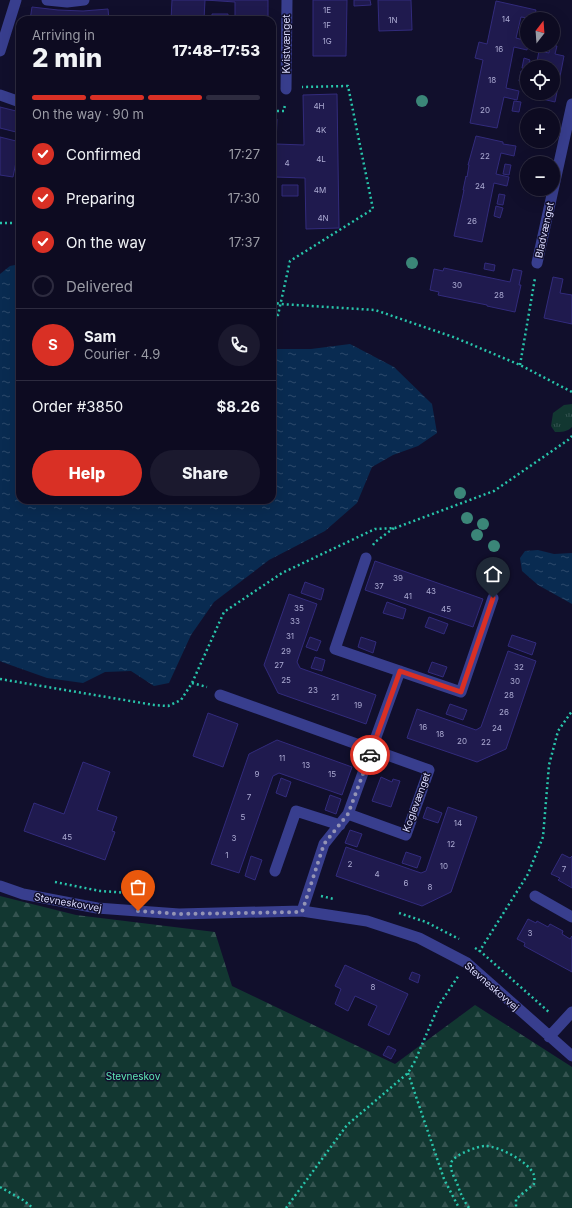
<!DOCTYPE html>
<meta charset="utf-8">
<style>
:root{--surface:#0d0b21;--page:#1b192e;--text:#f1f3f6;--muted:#9a9ba5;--line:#2d2b3f;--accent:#d93025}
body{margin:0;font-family:Inter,sans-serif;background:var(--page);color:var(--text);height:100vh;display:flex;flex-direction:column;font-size:15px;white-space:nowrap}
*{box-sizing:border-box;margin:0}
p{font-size:13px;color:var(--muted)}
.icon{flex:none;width:22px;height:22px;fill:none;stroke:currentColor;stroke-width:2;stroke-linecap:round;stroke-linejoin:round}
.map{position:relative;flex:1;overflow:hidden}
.panel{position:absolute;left:16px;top:16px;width:260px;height:488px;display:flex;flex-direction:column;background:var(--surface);border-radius:12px;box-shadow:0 4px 16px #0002,0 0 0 1px var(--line)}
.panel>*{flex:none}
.needle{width:26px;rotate:17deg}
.tools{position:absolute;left:520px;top:12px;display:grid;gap:8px}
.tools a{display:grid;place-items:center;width:40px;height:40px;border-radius:50%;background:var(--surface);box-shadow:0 4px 16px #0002,0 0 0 1px var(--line);font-size:20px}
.pin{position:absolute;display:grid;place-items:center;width:34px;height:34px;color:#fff;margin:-41px -17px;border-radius:50% 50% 50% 0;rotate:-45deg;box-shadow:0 0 4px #0007}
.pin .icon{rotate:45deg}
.courier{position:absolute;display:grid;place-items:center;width:40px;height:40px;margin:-20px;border:3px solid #d93025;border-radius:50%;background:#fff;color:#222;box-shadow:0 1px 5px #0007}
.head em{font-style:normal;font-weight:800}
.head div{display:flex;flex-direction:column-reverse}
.head{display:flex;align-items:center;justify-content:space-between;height:68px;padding:0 16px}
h1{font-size:26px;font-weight:800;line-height:30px}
.bar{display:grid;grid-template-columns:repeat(4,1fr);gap:6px 4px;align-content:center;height:48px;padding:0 16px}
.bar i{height:5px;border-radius:3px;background:var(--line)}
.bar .selected{background:var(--accent)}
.bar p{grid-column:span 4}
.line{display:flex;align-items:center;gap:10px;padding:0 16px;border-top:1px solid var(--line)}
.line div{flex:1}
.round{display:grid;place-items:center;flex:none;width:42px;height:42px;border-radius:21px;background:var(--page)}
ol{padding:0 16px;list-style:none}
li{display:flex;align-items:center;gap:12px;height:44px}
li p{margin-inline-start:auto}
li .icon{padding:4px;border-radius:50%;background:var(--accent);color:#fff;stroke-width:4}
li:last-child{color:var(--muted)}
li i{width:22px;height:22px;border:2px solid var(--line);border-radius:50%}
.cta{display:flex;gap:8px;margin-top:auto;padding:8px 16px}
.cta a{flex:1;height:46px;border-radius:24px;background:var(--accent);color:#fff;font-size:16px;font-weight:800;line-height:46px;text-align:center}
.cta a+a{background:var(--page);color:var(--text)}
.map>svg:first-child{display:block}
.grass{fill:url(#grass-tufts)}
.forest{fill:url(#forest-firs)}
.water{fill:url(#water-ripples)}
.building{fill:#1f1a4e;stroke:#322b7c}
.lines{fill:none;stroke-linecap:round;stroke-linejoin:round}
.path{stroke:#28c5ab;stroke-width:2.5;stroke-dasharray:2 3;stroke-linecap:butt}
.minor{stroke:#383e8e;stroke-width:11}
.tree{fill:#3b8678}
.done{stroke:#9494b5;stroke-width:4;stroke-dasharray:0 7.2}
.route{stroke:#d93025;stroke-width:5}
.labels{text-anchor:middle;stroke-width:3;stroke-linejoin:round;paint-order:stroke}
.number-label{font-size:8px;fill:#acabd3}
.street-label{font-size:10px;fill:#dbdbff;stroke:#110f2c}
.park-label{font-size:10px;fill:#5ee8b6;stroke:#110f2c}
</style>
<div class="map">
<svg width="572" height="1208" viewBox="0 0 572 1208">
<defs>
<pattern id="grass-tufts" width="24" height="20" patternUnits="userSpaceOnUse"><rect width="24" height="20" fill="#123731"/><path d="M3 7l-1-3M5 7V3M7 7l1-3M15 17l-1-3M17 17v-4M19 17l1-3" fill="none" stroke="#345350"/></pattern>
<pattern id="forest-firs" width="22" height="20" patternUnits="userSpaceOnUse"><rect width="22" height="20" fill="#123731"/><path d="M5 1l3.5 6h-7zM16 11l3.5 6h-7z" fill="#345350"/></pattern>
<pattern id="water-ripples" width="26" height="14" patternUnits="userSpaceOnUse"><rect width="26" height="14" fill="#092b51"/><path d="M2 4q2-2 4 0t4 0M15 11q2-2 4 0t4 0" fill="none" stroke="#2c496b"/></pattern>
</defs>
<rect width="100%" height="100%" fill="#110f2c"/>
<path class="grass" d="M572 404V427C567 432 561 432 555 432L551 426 553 413 564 405Z"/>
<path class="forest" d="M0 896 76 915 215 932 232 986 395 1064 475 1005 572 1067V1208H0Z"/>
<path class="water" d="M20 264V500H272V349H311L350 344 394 367 432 404 437 433 418 446 393 455 372 467 357 503 325 531 269 560 214 602 191 635 169 683 154 686 131 671 105 672 83 683 47 678 2 662 0 661V274L10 266Z
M538 550 554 554 572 553V604L538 585 522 571 520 558 525 551Z"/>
<path class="building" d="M172 0H268V20H235V2L205 0 204 20H171Z
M313 0H347L346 56H313Z
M354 0H370L371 5 354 6Z
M378 0H411L412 30 379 31Z
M496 1 536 10 534 19 521 17 516 38 527 41 528 45 527 50 514 47 506 88 519 91 517 100 504 97 497 128 470 123 483 60 475 58 479 42 487 44Z
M32 7 58 10 83 11 108 9 109 20H30Z
M212 14H228V20H212Z
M550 45 557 46 555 54 564 56 555 102 530 96V93H553V67H536L539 51 549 53Z
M524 58 530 60 527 69 522 68Z
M521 71 527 72 526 82 519 81Z
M337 94 339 228 306 229 305 178 275 177 272 263V118L277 119 276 144 304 145 303 95Z
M514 101 521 102 519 112 512 111Z
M0 107 20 112V133L0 128Z
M476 136 503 142V144L516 146 514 156 501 153 496 174 509 177 507 186 494 183 482 242 454 236 464 190H463L466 176 467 177 469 165H468Z
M0 137 20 142 13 177 0 175Z
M505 164 511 165 509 175 503 174Z
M282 185H298V196H282Z
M499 194 505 195 503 205 497 204Z
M496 206 503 208 500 218 494 216Z
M485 263 495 265 494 271 484 269Z
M444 268 510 282 513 269 522 271 519 285H521L515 312 487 306V305L438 295 439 292 430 290 434 269 443 271Z
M553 277 563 279 560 293 572 295V324L544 318Z
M375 561 483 599 473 627 365 590Z
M305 582 324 589 321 600 301 593Z
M289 594 317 604 297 662 300 668 376 695 366 724 278 693 264 665Z
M387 602 406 609 403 619 383 613Z
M429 617 448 624 444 634 425 627Z
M512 635 536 643 532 655 508 646Z
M310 637 321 641 317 651 306 647Z
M361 637 376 642 373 653 358 647Z
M508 651 536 661 506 749 477 762 407 738 417 709 476 730 481 727Z
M315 657 325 660 322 671 311 668Z
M432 662 447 667 443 677 428 672Z
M450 704 467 710 463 720 446 714Z
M208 713 238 724 223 767 193 756Z
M277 740 352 767 342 795 279 773 273 776 239 873 211 864 249 754Z
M83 762 110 772 97 810 117 817 112 831 115 832 105 860 24 831 34 803 64 814Z
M381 777 392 782 393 779 400 781 391 807 372 801Z
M281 778 291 782 286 797 276 793Z
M330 795 341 799 336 814 325 810Z
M427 807 442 813 438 823 423 818Z
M448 807 477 817 451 892 422 906 336 876 346 847 421 873 426 871Z
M350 830 362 834 357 847 345 843Z
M406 852 421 857 417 868 402 863Z
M562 854 570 858 572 856V888L558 880 560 878 551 874Z
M251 856 262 860 255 880 245 876Z
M528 919 536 923 537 921 548 927 550 924 563 931 562 934 570 939 572 936V972L524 946 525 943 517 939Z
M345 965 408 994 389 1035 368 1025 377 1006 355 996 348 1011 335 1004 341 989 335 986Z
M412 972 420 975 418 983 409 979Z
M388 1046 396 1050 391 1059 383 1055Z"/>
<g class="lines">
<path class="path" d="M272 111H284L285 104
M0 223H20
M272 302 280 304 375 310 456 338 520 365 572 392
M272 313 278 315 290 261 373 209 348 86 302 87
M520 365 535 278
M373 545 375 542 394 528
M0 679 154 705 168 706 181 700 192 683 224 612 282 573 375 529 395 528 494 491 568 440 572 436
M192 683 207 687
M55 882 100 891 145 894
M321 896 334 899
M399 913 426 922 459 939
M475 948 480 951 550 1013
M479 952 528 874 543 837 549 765 558 731 572 711
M408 1073 444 1179 459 1208
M0 1187 23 1200 33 1208
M286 1208 347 1125 408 1073 415 1061 439 1005 459 975
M469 1208C463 1200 460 1192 457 1183 454 1177 450 1170 451 1163 453 1155 478 1146 485 1146 499 1146 529 1162 534 1175 535 1178 534 1182 534 1184L516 1199V1208"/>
<path class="minor" d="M47 0 67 2 84 0
M0 51 16 0
M286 89 287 0
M0 95 20 102
M537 263 572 104
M366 558 335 649 461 692 493 598
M220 695 429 770 406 835 348 814
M275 871 296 811 340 825
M0 886 23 894 97 908 179 914 302 911 367 921 419 938 467 963 572 1056
M535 896 572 917
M302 911 324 844 348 814 400 671
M549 1037 572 1012"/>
</g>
<g class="tree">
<circle cx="422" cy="101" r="6"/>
<circle cx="412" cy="263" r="6"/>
<circle cx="460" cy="493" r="6"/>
<circle cx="467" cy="518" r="6"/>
<circle cx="483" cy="524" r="6"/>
<circle cx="477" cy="535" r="6"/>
<circle cx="494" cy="546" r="6"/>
</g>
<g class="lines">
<path class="done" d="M138 911 179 914 302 912 324 844 348 814 370 755"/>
<path class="route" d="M370 755 400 671 461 692 493 598"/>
</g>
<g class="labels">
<g class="number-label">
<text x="327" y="13">1E</text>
<text x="506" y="22">14</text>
<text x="393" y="23">1N</text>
<text x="327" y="28">1F</text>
<text x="327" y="44">1G</text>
<text x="499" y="52">16</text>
<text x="492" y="83">18</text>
<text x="319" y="109">4H</text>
<text x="485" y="113">20</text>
<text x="321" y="133">4K</text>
<text x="485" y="159">22</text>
<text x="321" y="162">4L</text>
<text x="287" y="166">4</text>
<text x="480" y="189">24</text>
<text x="320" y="193">4M</text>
<text x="323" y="221">4N</text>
<text x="472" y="224">26</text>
<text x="457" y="288">30</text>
<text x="499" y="298">28</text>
<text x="398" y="581">39</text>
<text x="379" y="589">37</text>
<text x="431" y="594">43</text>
<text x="408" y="599">41</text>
<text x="299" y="611">35</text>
<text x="446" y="612">45</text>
<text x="295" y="624">33</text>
<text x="290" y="639">31</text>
<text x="286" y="654">29</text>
<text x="279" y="668">27</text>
<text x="519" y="670">32</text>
<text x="286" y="683">25</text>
<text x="515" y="684">30</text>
<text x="313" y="693">23</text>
<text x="509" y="698">28</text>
<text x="335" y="700">21</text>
<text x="358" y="708">19</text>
<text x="504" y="715">26</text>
<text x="423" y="730">16</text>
<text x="497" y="731">24</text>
<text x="440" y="737">18</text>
<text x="462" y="744">20</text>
<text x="486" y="745">22</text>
<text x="282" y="761">11</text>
<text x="306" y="768">13</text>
<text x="257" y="777">9</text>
<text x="332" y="777">15</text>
<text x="249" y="800">7</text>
<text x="243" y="820">5</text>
<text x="458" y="826">14</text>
<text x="67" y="840">45</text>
<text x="234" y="841">3</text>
<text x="451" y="847">12</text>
<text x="227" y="858">1</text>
<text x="350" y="867">2</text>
<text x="444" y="869">10</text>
<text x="564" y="872">7</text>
<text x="377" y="877">4</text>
<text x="406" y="886">6</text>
<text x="430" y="890">8</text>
<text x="530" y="936">3</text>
<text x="373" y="990">8</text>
</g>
<g class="street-label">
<text transform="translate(286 44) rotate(-90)" y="4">Kvistvænget</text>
<text transform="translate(544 230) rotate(-78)" y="4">Bladvænget</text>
<text transform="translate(416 802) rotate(-70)" y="4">Koglevænget</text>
<text transform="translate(68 902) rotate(10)" y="4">Stevneskovvej</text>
<text transform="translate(492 986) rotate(41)" y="4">Stevneskovvej</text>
</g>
<g class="park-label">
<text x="133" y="1080">Stevneskov</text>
</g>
</g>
</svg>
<div class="tools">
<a><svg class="needle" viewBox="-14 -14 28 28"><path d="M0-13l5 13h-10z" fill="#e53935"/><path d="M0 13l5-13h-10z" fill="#9a9ba5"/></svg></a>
<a><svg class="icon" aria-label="locate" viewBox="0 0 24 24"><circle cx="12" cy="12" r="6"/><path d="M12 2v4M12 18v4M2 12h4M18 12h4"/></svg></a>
<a>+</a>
<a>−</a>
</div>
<div class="pin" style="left:138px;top:911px;background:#ea580c"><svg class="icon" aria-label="bag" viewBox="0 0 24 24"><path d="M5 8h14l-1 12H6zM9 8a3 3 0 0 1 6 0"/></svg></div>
<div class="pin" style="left:493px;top:598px;background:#1f2937"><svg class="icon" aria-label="home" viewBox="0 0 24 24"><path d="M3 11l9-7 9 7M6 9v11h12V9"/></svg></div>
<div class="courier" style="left:370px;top:755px"><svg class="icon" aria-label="car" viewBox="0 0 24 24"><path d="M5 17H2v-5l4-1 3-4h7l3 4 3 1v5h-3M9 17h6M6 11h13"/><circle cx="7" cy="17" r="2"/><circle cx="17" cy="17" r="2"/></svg></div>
<section class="panel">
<div class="head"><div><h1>2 min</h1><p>Arriving in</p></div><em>17:48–17:53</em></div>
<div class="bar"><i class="selected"></i><i class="selected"></i><i class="selected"></i><i></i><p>On the way · 90 m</p></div>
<ol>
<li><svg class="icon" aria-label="check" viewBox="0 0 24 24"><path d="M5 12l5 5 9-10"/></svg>Confirmed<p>17:27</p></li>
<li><svg class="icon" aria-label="check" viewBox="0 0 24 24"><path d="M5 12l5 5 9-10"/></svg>Preparing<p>17:30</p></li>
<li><svg class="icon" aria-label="check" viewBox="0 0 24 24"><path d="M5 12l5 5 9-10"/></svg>On the way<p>17:37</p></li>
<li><i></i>Delivered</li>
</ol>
<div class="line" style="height:72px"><b class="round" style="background:var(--accent);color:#fff">S</b><div><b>Sam</b><p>Courier · 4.9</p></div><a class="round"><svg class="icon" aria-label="phone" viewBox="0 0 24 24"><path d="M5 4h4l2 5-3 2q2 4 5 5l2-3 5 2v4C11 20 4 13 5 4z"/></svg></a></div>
<div class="line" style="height:52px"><div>Order #3850</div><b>$8.26</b></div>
<div class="cta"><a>Help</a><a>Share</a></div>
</section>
</div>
